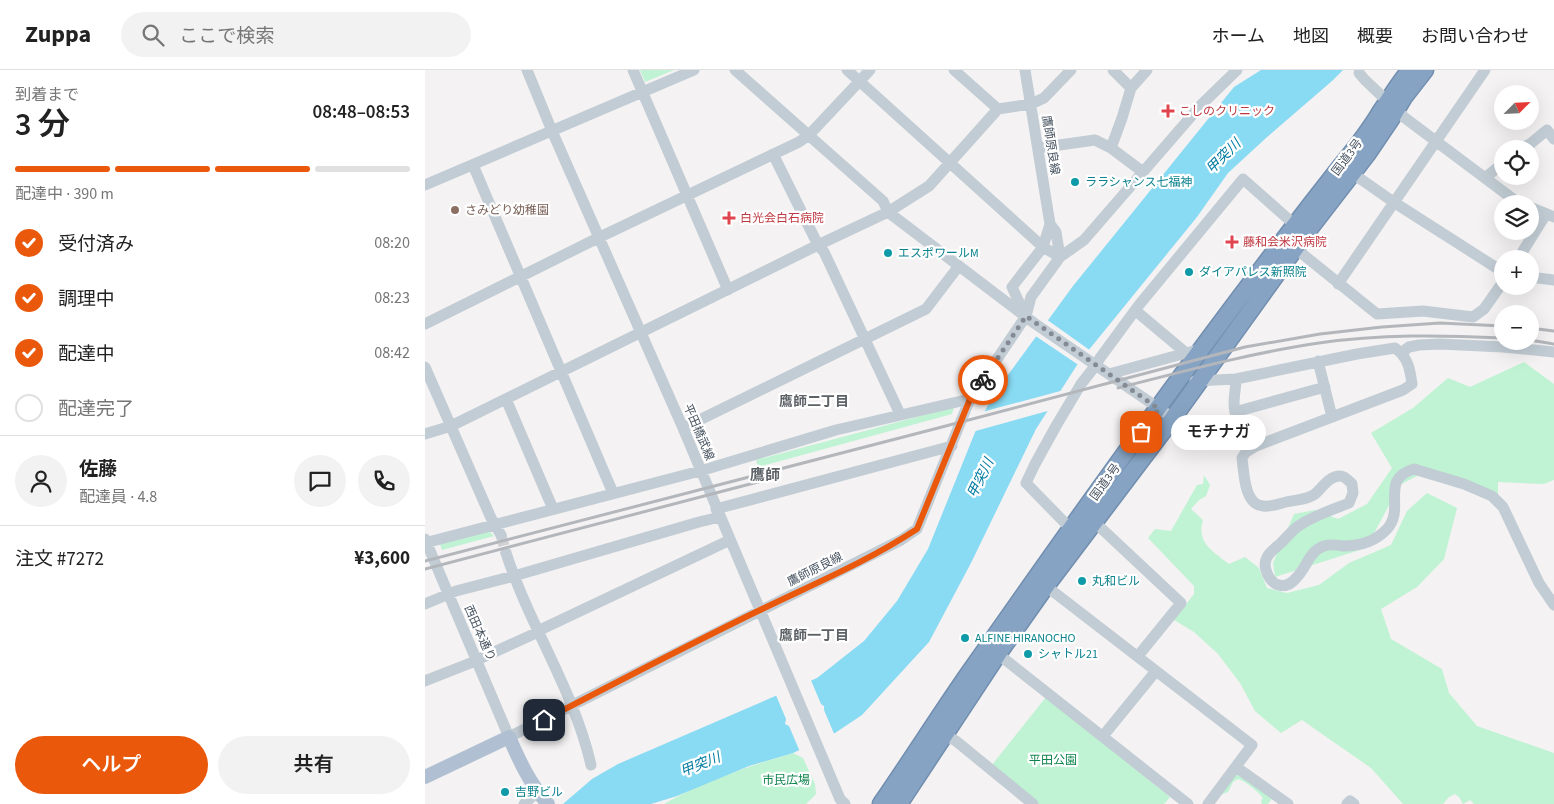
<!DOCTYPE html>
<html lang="ja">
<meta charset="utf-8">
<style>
:root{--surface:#fff;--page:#f2f2f2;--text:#222;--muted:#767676;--line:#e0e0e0;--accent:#ea580c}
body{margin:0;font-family:"Source Sans 3","Noto Sans JP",sans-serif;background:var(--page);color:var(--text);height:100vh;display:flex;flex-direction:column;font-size:19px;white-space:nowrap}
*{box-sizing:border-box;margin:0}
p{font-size:16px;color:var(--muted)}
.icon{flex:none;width:28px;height:28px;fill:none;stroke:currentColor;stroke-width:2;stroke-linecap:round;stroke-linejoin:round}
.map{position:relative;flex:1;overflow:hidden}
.sheet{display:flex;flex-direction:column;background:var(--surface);width:425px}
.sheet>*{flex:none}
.needle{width:32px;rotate:66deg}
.buttons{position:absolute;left:1069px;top:15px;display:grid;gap:10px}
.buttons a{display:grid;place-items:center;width:45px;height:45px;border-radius:50%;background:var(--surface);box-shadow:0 5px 20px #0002;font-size:25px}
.pin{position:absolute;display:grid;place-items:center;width:42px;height:42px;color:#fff;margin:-21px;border-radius:10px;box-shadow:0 2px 8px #0006}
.courier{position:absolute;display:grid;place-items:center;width:50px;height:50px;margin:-25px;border:4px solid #ea580c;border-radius:50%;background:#fff;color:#222;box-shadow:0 1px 6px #0007}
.bubble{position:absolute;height:35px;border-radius:18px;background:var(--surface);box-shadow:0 5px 20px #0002;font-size:16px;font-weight:600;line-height:35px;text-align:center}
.headline em{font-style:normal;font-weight:600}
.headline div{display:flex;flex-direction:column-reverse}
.headline{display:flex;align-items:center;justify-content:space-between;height:85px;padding:0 15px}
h1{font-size:32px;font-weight:600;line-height:38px}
.bar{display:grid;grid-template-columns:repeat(4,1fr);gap:8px 5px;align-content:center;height:60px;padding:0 15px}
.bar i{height:6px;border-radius:4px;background:var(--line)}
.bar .active{background:var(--accent)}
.bar p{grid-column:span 4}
.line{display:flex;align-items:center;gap:12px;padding:0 15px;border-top:1px solid var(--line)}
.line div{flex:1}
.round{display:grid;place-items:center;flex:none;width:52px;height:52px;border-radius:26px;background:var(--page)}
ol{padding:0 15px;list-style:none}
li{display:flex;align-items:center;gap:15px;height:55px}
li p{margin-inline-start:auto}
li .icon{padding:5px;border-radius:50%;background:var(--accent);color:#fff;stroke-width:4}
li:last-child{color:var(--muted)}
li i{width:28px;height:28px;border:2px solid var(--line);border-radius:50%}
.primary-button{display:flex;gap:10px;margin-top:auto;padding:10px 15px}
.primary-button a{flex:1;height:58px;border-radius:30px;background:var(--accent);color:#fff;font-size:20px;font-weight:600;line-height:58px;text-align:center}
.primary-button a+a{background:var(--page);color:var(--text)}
header{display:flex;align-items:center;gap:30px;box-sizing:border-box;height:70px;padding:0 25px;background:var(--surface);border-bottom:1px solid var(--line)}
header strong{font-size:24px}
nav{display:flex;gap:28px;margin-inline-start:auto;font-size:18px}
.search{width:350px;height:45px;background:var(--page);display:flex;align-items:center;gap:12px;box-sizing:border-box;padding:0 18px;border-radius:28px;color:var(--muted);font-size:19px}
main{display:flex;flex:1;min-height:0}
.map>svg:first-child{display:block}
.green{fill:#bff3d4}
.water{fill:#89daf3}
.pier{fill:#f4f2f2}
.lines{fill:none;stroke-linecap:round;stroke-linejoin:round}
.minor-tunnel{stroke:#d2d2d5;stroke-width:11;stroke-dasharray:11 5.5;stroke-linecap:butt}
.highway-casing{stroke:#718eaf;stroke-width:19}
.minor{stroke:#c2ccd4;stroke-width:11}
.major{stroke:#b0c0d2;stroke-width:14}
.highway{stroke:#86a3c3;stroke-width:16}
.rail{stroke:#b3b7bc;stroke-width:3}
.done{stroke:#848b94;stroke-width:5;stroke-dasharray:0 9}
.route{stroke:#ea580c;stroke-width:6}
.health-dot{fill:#e0444e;stroke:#fff;stroke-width:2}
.culture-dot{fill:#0f9aa8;stroke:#fff;stroke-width:2}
.education-dot{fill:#8d6e63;stroke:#fff;stroke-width:2}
.labels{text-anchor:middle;stroke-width:4.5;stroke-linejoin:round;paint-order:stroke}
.health-label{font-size:12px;fill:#be3a42;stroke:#fff;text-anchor:start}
.street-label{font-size:12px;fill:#485461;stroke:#fff}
.culture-label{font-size:12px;fill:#0d838f;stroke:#fff;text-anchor:start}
.education-label{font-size:12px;fill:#785e54;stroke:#fff;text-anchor:start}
.park-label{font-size:12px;fill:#10844d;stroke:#fff}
.water-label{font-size:14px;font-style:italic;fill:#037ca2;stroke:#fff}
.neighbourhood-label{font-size:14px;font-weight:bold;fill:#5d6267;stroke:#fff}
.quarter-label{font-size:15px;font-weight:bold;fill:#5d6267;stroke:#fff}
</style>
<header>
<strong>Zuppa</strong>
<div class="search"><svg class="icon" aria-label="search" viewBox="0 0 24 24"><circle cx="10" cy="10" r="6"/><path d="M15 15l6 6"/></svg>ここで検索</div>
<nav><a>ホーム</a><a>地図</a><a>概要</a><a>お問い合わせ</a></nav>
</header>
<main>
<section class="sheet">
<div class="headline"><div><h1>3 分</h1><p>到着まで</p></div><em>08:48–08:53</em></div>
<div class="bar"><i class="active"></i><i class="active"></i><i class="active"></i><i></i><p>配達中 · 390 m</p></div>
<ol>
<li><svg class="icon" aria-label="check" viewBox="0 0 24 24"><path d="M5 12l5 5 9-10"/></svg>受付済み<p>08:20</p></li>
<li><svg class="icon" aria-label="check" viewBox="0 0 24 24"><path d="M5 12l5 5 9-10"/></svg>調理中<p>08:23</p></li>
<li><svg class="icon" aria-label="check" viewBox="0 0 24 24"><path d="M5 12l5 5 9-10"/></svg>配達中<p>08:42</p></li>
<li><i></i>配達完了</li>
</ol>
<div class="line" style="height:90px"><a class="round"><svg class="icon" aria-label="person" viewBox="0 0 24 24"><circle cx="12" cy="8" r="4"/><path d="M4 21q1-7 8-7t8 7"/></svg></a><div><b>佐藤</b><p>配達員 · 4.8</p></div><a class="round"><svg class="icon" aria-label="chat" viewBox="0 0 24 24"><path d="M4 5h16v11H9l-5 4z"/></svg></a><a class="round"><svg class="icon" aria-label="phone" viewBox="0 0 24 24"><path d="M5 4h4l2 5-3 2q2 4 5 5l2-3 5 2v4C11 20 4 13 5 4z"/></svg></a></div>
<div class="line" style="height:65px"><div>注文 #7272</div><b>¥3,600</b></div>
<div class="primary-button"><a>ヘルプ</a><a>共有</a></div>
</section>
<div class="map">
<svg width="1129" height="734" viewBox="0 0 1129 734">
<rect width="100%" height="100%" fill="#f4f2f2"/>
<path class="green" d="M215 0H249L220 12Z
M1099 292 1129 314V410L1119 414 1073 412V431L1001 401 975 415 941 478 850 507 848 493 869 444 890 440 913 449 942 434 967 398 946 363 988 338 1023 308 1045 317Z
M529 337 527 344 333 397 331 390Z
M779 405 785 415 781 426 774 430 766 439 778 450C771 473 788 481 804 494L820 487 834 498 842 518 862 523 894 515 924 493 966 475 982 441 1002 423 1032 438 1019 489 992 517 956 539 966 569 1017 599 1024 623 1052 656 1129 683V734H1049L1045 730 1038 734 1034 727 1030 724 1024 727 1018 734H978L946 698 877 650 856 663 830 641 815 613 793 584 769 562 749 550 769 524V516L723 468 730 459 746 461 772 415 778 414Z
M64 461 69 466 17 480 15 474Z
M621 627 745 727 739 734H614L566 696Z
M368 683 378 688 390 714 391 724 381 734H239C279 711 324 696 368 683Z
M811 703 848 727 843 734H837L836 731 838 728C831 720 822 712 813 709L808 712 803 722 792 726Z"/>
<path class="water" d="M836 0H918L907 11 841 68 803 103 772 147 654 292 611 359 546 493 504 572 437 645 410 663 368 683 324 696 252 726 226 734H138L167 709 193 694 392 608 439 571 472 531 503 479 555 350 569 324 648 216 809 17Z"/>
<path class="pier" d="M621 249 666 281 655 296 609 265Z
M639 320 626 340 547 362 557 342Z
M385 608 396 634 399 636V640L410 666 375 682 364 656 360 654 361 649 350 623Z"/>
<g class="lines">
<path class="minor-tunnel" d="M76 465 81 483"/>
<g class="highway-casing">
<path id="highway" d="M456 734C485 692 513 648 542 606 663 433 786 261 916 96 930 79 945 60 956 41 966 27 974 13 985 0
M474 734 573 584 621 516 748 348 882 162 943 83 966 49 979 27 1000 0"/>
</g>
<path class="minor" d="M102 0 127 61 258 358 415 729 420 734
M208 0 303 220
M310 0 458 131 463 142 609 253 748 348
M422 0 618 177 635 187
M529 0 573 39 606 34 619 28 646 0
M688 0 706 18
M934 3 940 10 980 48 1092 132 1097 134
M613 78 670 70 686 78 718 102
M686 78 697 48 706 18 722 0
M1095 79 1105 74 1122 60 1129 69
M348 84 393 175 399 182 475 344
M48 95 188 423
M927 103 970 133 1078 202
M1060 108 1078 93
M0 115 269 0
M1105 137 1129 147
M625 154 631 162 635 187
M870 178 952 244 998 241 1048 247 1059 239 1078 212
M1093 189 1121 144
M1105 207 1129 210
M913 214 1060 0
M711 241 761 283
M600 245 587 217 618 177 625 154 600 0
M0 254 175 167 374 72 384 65 445 0
M976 283 984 277 994 275 1015 274 1078 277 1129 282
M893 291 907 347
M0 297 66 448 76 465
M684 304 776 279
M811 309C811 321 807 331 810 342L900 317
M770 311 811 309 932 284 970 278C983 287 985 299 987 314L978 320 831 376 821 382 817 388C819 402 819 435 838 436 846 437 853 434 861 432 870 430 882 430 890 424 897 418 904 406 915 406 920 406 924 411 927 414L928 423 924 433C907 440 887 446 872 457 866 462 861 468 856 473 847 481 837 487 841 500 846 517 861 521 872 507 882 497 884 481 899 476 904 474 912 475 918 476 935 476 950 472 962 459 981 438 954 409 989 399L1039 414 1067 426 1078 437 1114 513 1129 535
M81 329 128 439
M258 358 501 239 533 197
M0 364 26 356 393 175 463 142 504 116 573 39
M291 439 527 376
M668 452 677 459 756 533 713 586
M645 458 601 413 610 394 631 356 656 314 671 295 675 288 714 235 818 109 871 156
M0 469 84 667 476 470 492 459 545 329 601 246 606 227 635 187 659 170 776 35 812 0
M0 473 275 401 411 360 545 329
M81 483C104 555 149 620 166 695
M621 516 827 675 783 734
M0 534 31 521 89 506 274 452 295 447
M573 584 763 734
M0 611 43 594 111 563 117 559 305 470
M520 665 531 671 608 734
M678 666 731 601
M811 697 863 734
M99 734 112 722
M922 734 925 731 929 734"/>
<path class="major" d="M0 707 84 667C95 692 105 714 123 734"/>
<use href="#highway" class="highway"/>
<path class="rail" d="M1105 258 1129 261
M1105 270 1129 274
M693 318C760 301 826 283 894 273 955 264 1017 265 1078 268
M0 491 517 357 820 277 895 264 957 257 1015 253 1078 256
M0 499 352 407"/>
</g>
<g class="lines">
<path class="done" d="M558 310 601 246 734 339 716 362"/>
<path class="route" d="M119 650C190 613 261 576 333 541 386 515 442 492 492 459L545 329 558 310"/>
</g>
<g class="health-dot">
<path d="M740.5 33.5h5v5h5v5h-5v5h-5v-5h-5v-5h5z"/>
<path d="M301.5 140.5h5v5h5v5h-5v5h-5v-5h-5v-5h5z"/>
<path d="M804.5 164.5h5v5h5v5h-5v5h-5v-5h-5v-5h5z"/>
</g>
<g class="culture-dot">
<circle cx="650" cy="112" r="5"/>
<circle cx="463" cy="183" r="5"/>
<circle cx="764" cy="202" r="5"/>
<circle cx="657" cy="511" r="5"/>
<circle cx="540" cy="568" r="5"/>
<circle cx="603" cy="584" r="5"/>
<circle cx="80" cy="722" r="5"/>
</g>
<circle class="education-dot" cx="30" cy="140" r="5"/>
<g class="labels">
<g class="health-label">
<text x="754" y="45">こしのクリニック</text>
<text x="315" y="152">白光会白石病院</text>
<text x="818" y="176">藤和会米沢病院</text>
</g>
<g class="street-label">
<text transform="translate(626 75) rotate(81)" y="4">鷹師原良線</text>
<text transform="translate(922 87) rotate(-53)" y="4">国道3号</text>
<text transform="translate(274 362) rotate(67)" y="4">平田橋武線</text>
<text transform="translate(680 412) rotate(-54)" y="4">国道3号</text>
<text transform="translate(390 499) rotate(-27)" y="4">鷹師原良線</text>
<text transform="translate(55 563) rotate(66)" y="4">西田本通り</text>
</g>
<g class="culture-label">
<text x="660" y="116">ララシャンス七福神</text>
<text x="473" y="187">エスポワールM</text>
<text x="774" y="206">ダイアパレス新照院</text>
<text x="667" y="515">丸和ビル</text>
<text x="550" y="572">ALFINE HIRANOCHO</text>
<text x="613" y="588">シャトル21</text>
<text x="90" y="726">吉野ビル</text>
</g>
<g class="education-label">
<text x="40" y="144">さみどり幼稚園</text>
</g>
<g class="park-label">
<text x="628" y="694">平田公園</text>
<text x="361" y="714">市民広場</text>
</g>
<g class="water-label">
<text transform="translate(798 86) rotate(-45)" y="5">甲突川</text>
<text transform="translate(555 408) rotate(-64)" y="5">甲突川</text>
<text transform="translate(275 694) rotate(-22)" y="5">甲突川</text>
</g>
<g class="neighbourhood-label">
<text x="389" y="336">鷹師二丁目</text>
<text x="389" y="570">鷹師一丁目</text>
</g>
<g class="quarter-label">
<text x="340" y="410">鷹師</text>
</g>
</g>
</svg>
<div class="buttons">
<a><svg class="needle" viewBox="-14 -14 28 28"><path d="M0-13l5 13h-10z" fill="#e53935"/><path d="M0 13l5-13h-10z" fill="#767676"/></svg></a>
<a><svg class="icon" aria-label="locate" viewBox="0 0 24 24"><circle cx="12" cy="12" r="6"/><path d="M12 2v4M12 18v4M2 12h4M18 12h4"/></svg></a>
<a><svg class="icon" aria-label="layers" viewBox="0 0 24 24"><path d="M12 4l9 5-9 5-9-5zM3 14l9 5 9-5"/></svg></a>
<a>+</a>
<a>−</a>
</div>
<div class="pin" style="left:716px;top:362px;background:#ea580c"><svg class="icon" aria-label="bag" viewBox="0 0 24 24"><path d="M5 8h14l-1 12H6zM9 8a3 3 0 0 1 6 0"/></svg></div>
<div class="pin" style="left:119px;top:650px;background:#1f2937"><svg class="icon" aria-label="home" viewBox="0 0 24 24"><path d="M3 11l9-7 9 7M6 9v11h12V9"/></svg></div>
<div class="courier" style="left:558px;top:310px"><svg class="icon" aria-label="bike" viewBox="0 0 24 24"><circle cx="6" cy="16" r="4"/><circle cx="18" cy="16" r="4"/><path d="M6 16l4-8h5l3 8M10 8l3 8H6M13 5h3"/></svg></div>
<div class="bubble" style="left:746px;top:345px;width:95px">モチナガ</div>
</div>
</main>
